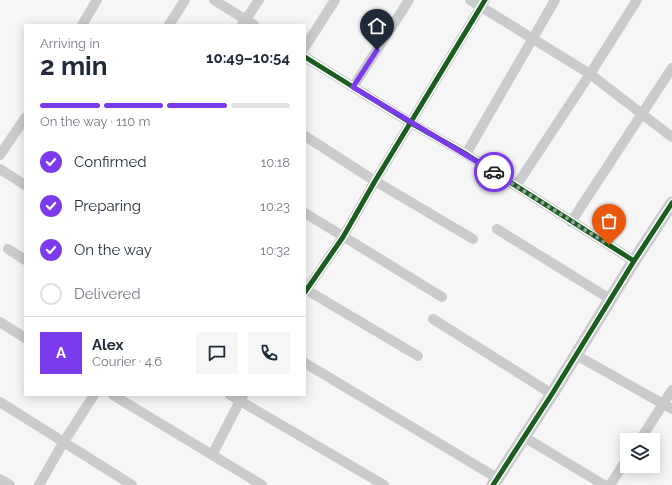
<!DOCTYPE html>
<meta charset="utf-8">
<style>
:root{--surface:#fff;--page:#f6f6f7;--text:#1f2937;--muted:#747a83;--line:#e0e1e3;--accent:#7c3aed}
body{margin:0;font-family:Raleway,sans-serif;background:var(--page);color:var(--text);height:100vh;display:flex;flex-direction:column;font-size:15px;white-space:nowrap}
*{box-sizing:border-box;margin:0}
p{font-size:13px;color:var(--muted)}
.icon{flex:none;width:22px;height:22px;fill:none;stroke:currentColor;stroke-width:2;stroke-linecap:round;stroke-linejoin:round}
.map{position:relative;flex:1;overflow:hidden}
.side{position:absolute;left:24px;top:24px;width:282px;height:372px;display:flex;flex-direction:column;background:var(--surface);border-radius:0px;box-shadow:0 2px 10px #0003}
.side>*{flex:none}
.controls{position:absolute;left:620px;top:433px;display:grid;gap:8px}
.controls a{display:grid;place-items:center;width:40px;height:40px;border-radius:0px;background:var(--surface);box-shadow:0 2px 10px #0003;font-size:20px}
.pin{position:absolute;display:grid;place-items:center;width:34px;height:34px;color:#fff;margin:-41px -17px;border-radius:50% 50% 50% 0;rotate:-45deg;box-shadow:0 0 4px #0007}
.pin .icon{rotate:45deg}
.courier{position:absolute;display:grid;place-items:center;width:40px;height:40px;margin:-20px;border:3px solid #7c3aed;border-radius:50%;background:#fff;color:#222;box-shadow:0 1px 5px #0007}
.overview em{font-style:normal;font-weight:700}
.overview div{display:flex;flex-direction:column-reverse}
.overview{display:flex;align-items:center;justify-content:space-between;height:68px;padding:0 16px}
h1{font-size:26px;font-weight:700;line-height:30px}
.bar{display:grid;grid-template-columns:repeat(4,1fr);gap:6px 4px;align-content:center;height:48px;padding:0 16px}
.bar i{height:5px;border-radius:3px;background:var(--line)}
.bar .on{background:var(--accent)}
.bar p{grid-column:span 4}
.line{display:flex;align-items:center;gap:10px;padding:0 16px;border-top:1px solid var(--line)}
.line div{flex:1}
.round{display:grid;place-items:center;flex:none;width:42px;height:42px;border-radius:0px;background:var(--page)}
ol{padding:0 16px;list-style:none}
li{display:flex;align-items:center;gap:12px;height:44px}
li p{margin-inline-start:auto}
li .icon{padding:4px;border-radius:50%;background:var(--accent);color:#fff;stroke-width:4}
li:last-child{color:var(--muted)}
li i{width:22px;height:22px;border:2px solid var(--line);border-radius:50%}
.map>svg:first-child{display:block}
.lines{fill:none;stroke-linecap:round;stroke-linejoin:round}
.minor{stroke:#c9cbcc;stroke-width:10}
.tertiary{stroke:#c9cbcc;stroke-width:13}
.cycleway-casing{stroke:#fff;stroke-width:8}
.cycleway{stroke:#1b5e20;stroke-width:5}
.done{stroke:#98a2a7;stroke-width:4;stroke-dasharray:0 7.2}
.route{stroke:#7c3aed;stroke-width:5}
</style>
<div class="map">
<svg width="672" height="485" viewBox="0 0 672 485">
<rect width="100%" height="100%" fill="#f6f6f6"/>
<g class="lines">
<path class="minor" d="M214 0 254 25
M470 0 590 74 672 137
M82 25 97 0
M169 25 185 0
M242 25 259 0
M305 47 335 0
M305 57 411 123 466 154 634 261
M353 87 409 0
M305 136 375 181 473 239
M466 154 555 0
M0 155 25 118
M0 169 25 185
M516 186 590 74 637 0
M305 213 442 297
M571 222 672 68
M497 229 610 299
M8 249 25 260
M305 289 418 356
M305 292 343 237 375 181 485 0
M433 319 552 394
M0 322 25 338
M576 355 672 409
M305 363 497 478
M113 395 262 485
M230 395 384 485
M0 402 132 485
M524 437 604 485
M640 440 672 390
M212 455 243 395
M0 479 10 485
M39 485 63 443 94 395
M610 485 627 459"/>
<path class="tertiary" d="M493 485 552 394 634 261 672 203"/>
<g class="cycleway-casing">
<path id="cycleway" d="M305 57 411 123 466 154 634 261
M305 292 343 237 375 181 485 0
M493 485 552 394 634 261 672 203"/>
</g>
<use href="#cycleway" class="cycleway"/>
</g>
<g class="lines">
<path class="done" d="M494 172 609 245"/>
<path class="route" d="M377 50 353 87 494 172"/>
</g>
</svg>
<div class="controls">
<a><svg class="icon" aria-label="layers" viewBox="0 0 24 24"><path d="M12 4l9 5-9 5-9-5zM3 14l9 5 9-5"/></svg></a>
</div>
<div class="pin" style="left:609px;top:245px;background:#ea580c"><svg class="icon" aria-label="bag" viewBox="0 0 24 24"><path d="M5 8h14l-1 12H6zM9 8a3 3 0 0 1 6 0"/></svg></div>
<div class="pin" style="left:377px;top:50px;background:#1f2937"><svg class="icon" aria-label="home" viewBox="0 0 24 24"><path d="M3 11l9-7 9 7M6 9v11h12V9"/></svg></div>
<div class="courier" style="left:494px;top:172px"><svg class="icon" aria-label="car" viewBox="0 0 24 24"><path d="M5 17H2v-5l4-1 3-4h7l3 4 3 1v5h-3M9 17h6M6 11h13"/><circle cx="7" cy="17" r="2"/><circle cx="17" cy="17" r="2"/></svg></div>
<section class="side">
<div class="overview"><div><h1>2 min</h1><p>Arriving in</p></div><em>10:49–10:54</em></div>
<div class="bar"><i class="on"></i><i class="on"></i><i class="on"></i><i></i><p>On the way · 110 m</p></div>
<ol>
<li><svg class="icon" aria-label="check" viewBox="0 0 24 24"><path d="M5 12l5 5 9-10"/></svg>Confirmed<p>10:18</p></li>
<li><svg class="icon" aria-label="check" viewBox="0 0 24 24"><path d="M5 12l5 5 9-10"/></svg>Preparing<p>10:23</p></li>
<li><svg class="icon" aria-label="check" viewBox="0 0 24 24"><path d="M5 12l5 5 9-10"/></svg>On the way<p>10:32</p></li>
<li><i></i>Delivered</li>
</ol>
<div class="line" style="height:72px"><b class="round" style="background:var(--accent);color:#fff">A</b><div><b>Alex</b><p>Courier · 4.6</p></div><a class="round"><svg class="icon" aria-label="chat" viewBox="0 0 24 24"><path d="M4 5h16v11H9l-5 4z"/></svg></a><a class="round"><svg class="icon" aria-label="phone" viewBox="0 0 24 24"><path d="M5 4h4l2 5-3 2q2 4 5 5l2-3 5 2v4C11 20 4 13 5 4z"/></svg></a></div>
</section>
</div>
